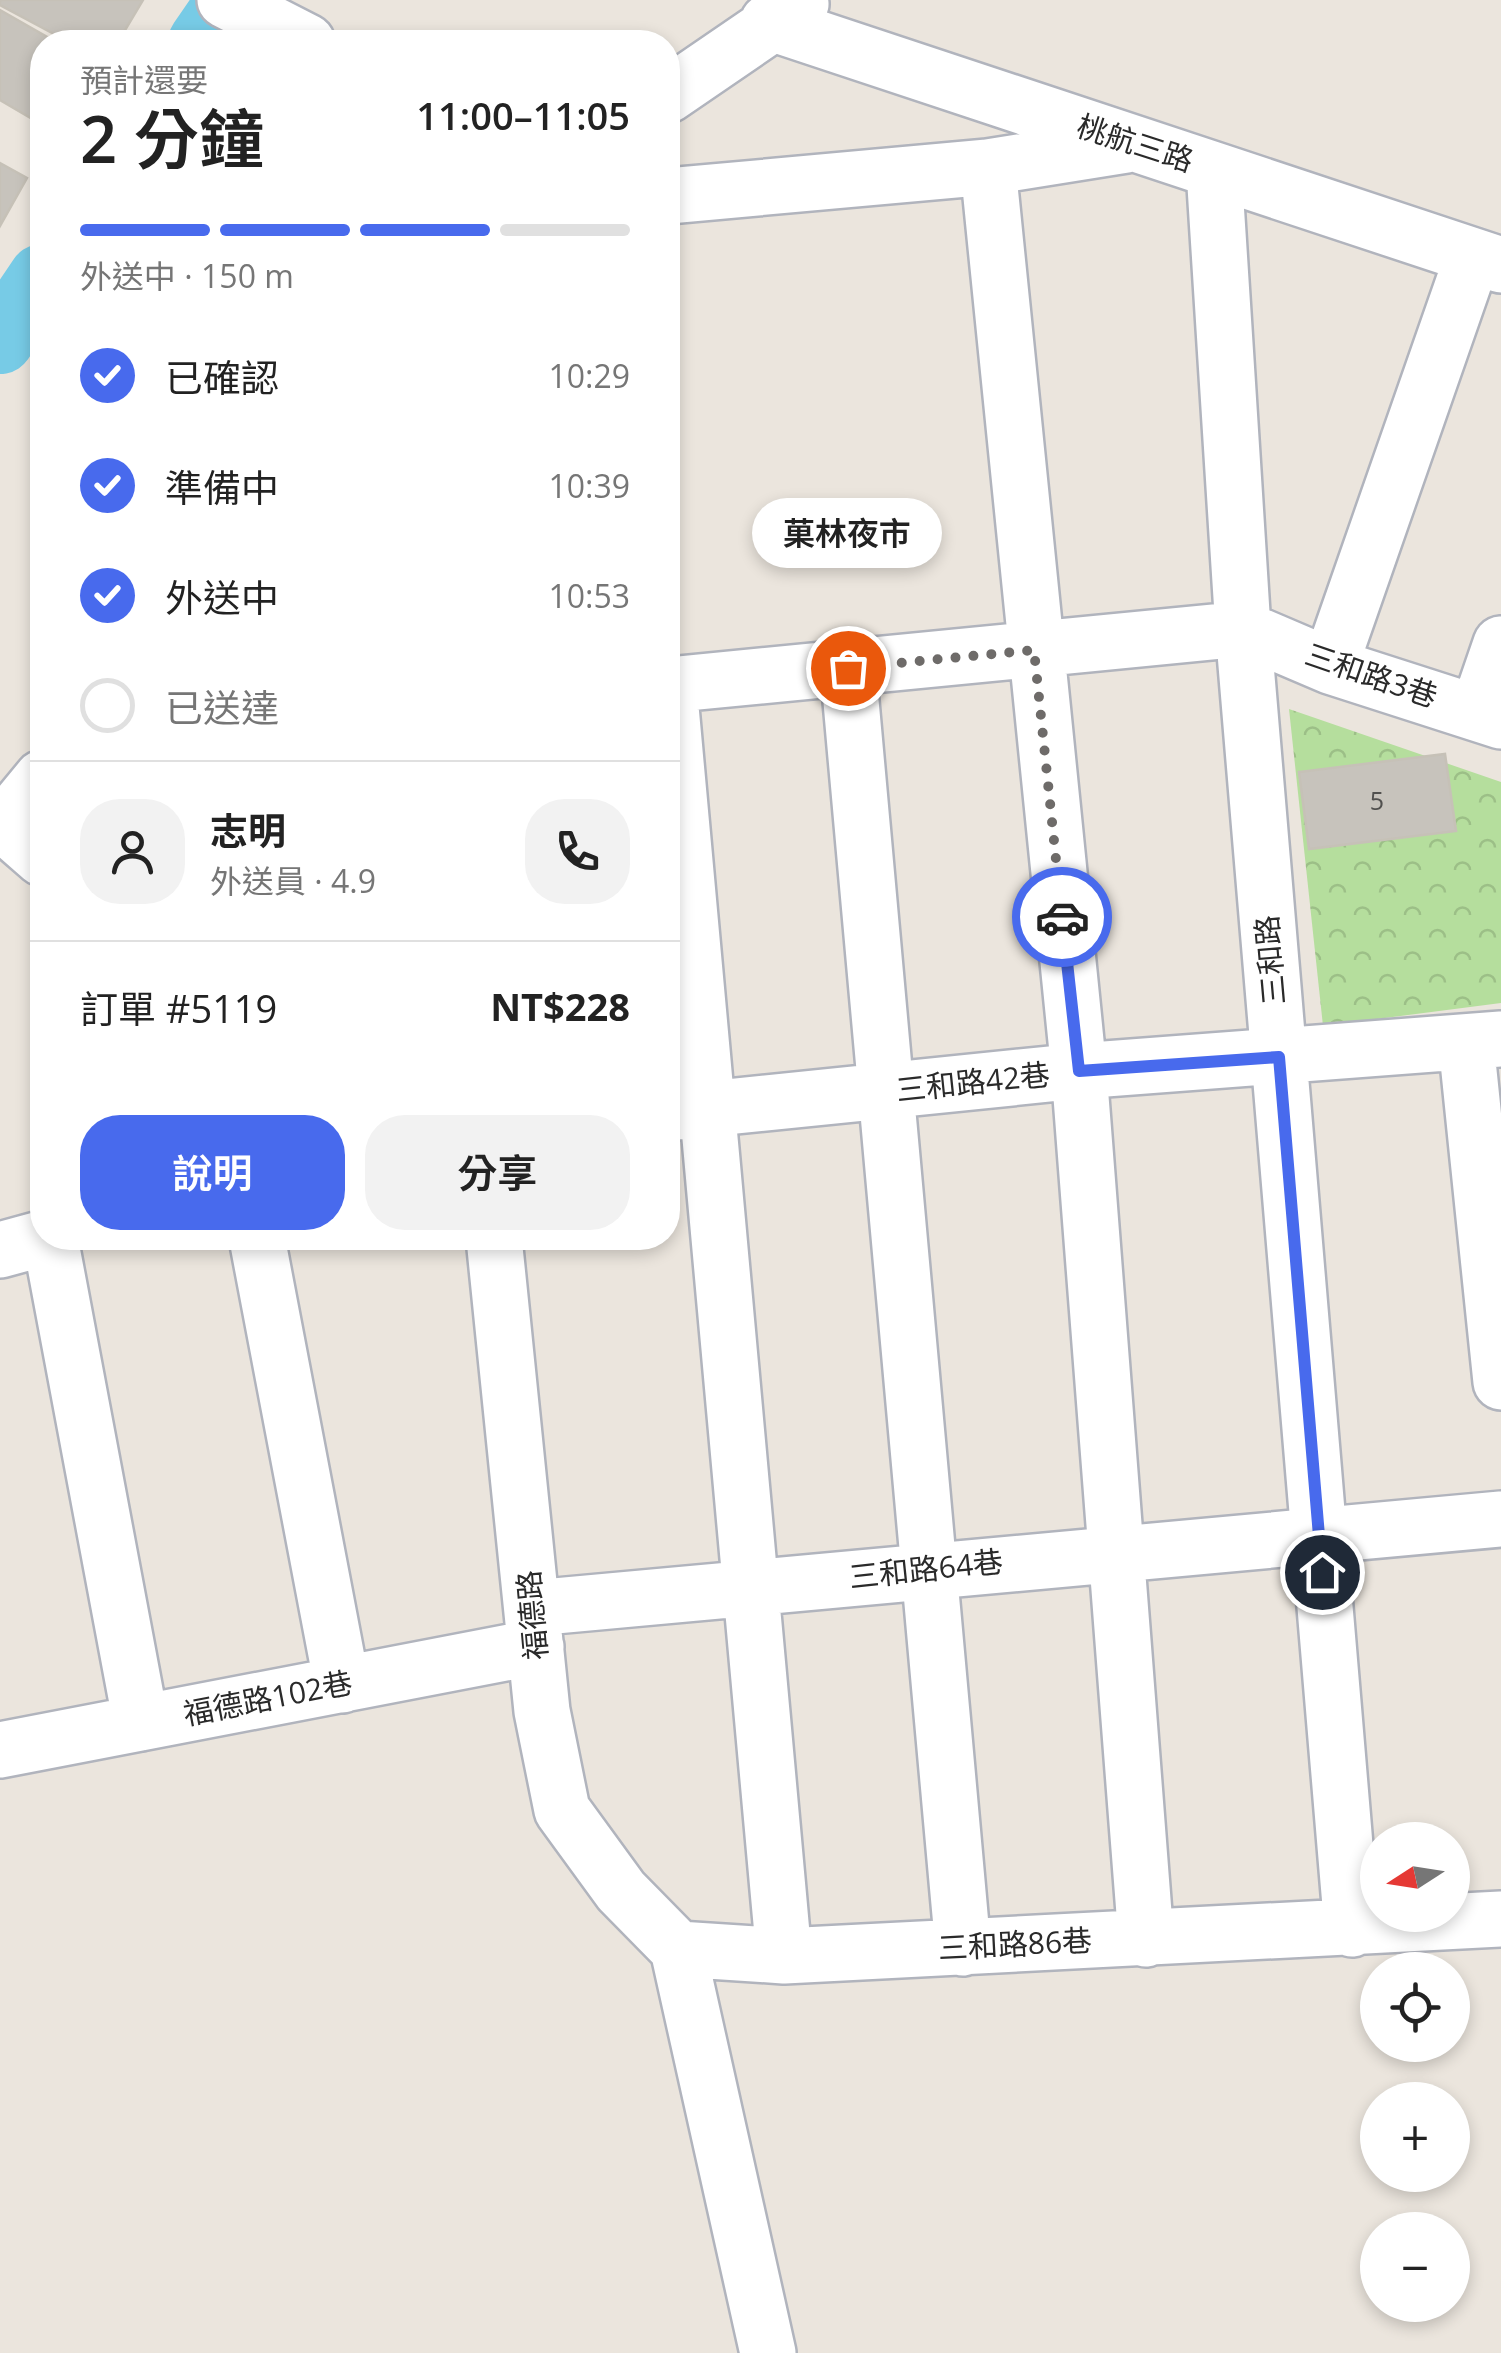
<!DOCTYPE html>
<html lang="zh-TW">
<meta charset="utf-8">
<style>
:root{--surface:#fff;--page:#f2f2f2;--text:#222;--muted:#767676;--line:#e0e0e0;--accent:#486aed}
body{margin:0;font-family:"Open Sans","Noto Sans TC",sans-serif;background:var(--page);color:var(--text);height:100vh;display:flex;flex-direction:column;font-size:38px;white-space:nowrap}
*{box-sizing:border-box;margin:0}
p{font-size:32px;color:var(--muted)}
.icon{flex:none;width:55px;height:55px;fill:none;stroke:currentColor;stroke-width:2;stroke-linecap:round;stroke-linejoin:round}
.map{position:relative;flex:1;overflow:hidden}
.panel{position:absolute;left:30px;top:30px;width:650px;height:1220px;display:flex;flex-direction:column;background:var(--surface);border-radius:40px;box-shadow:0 5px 15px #0003}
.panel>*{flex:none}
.needle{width:65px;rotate:258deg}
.fabs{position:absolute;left:1360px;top:1822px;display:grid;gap:20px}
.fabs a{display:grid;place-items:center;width:110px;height:110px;border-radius:50%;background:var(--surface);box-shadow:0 5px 15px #0003;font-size:50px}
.pin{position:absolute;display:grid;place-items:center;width:85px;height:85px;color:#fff;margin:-42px;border:5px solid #fff;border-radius:50%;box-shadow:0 2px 10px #0007}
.courier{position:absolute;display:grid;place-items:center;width:100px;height:100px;margin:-50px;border:8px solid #486aed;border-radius:50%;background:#fff;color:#222;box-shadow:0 2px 12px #0007}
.bubble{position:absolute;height:70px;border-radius:35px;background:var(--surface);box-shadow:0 5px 15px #0003;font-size:32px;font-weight:600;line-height:70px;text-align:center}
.head em{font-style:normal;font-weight:600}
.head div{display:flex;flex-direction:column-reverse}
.head{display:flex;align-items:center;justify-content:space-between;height:170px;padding:0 50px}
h1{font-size:65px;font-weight:600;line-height:75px}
.bar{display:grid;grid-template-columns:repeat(4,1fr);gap:15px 10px;align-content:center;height:120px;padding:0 50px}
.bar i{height:12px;border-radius:8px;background:var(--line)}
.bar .current{background:var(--accent)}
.bar p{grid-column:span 4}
.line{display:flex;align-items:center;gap:25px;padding:0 50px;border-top:2px solid var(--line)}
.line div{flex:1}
.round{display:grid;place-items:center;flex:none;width:105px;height:105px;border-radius:40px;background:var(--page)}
ol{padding:0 50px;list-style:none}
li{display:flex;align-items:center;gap:30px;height:110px}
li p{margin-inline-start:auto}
li .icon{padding:10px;border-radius:50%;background:var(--accent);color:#fff;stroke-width:4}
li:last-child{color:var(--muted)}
li i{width:55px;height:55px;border:5px solid var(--line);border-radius:50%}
.primary-button{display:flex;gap:20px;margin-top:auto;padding:20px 50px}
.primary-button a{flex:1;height:115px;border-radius:40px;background:var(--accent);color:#fff;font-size:40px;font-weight:600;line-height:115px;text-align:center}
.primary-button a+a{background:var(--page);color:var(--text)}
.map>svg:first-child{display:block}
.forest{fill:url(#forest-crowns)}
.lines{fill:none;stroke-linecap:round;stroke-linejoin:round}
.river{stroke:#77cbe6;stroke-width:68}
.building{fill:#c7c3bc;stroke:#c6c1b7;stroke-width:2.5}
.minor-casing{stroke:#b1b4bd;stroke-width:60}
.minor{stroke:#fff;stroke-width:55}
.done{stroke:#6e6b69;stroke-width:10;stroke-dasharray:0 18}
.route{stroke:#486aed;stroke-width:12}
.labels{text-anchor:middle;stroke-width:10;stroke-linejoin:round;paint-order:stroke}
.number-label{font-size:25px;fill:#51504e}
.street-label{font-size:30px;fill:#2a2a2a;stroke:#fff}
</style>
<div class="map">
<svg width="1501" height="2353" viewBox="0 0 1501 2353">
<defs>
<pattern id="forest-crowns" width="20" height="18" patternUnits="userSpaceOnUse" patternTransform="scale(2.5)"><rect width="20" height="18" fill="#b5de9d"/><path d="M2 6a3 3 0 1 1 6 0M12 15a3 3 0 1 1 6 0" fill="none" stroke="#9cbf87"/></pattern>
</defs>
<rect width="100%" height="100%" fill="#ebe5dd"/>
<path class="forest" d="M1289 709 1501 782V1003L1323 1026Z"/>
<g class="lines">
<path class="river" d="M202 42 231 0
M0 340 42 278"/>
</g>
<path class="building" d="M0 0H143L118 42H69L0 5Z
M0 10 56 42H42L41 124 0 100Z
M0 163 27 178 0 226Z
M1445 754 1456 831 1309 849 1299 772Z"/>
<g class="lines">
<g class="minor-casing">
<path id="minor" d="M225 0 307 42
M768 22 1501 265
M668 95 801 4
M988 167 1079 1071 1146 1939
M1214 170 1243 629 1352 1929
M668 196 988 167 1126 145
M1330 666 1473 256
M848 668 963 1948
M668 685 1243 629 1330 666 1501 721
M669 685 784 1956
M1478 711 1501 644
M3 824 42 858
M0 829 42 778
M1466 1042 1501 1382
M668 1113 1079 1071 1501 1039
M50 1238 141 1723
M257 1238 342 1685
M494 1238 542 1711 562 1810 621 1891 678 1949
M0 1250 44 1238
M533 1608 1501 1519
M0 1750 536 1647
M678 1949 784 1956 1501 1919
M678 1949 768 2353"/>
</g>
<use href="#minor" class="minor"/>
</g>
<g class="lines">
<path class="done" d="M848 668 1034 650 1062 917"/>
<path class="route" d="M1062 917 1079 1071 1279 1057 1322 1572"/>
</g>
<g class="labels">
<g class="number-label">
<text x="1377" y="810">5</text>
</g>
<g class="street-label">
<text transform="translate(1135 144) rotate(18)" y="10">桃航三路</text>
<text transform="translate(1371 676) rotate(19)" y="10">三和路3巷</text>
<text transform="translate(1271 960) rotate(-95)" y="10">三和路</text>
<text transform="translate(973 1083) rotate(-6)" y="10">三和路42巷</text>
<text transform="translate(926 1570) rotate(-6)" y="10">三和路64巷</text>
<text transform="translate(533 1615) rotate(-95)" y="10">福德路</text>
<text transform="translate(268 1699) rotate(-11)" y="10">福德路102巷</text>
<text transform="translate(1015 1945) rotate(-3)" y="10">三和路86巷</text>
</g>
</g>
</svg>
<div class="fabs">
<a><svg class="needle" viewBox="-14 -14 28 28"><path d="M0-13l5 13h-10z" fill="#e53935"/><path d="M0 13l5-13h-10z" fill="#767676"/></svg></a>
<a><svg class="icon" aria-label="locate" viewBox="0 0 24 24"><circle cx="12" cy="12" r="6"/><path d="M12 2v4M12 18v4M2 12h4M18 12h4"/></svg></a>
<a>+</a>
<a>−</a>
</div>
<div class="pin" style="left:848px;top:668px;background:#ea580c"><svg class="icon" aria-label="bag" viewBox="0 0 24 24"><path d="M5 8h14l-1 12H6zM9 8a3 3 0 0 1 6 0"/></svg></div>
<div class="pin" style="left:1322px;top:1572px;background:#1f2937"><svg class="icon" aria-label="home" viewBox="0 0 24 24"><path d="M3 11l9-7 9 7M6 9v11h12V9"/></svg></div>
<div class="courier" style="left:1062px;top:917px"><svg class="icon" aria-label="car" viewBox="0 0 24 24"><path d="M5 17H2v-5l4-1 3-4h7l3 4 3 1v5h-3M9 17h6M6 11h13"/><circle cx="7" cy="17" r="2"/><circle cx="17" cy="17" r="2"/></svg></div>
<div class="bubble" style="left:752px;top:498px;width:190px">菓林夜市</div>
<section class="panel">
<div class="head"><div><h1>2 分鐘</h1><p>預計還要</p></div><em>11:00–11:05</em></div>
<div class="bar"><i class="current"></i><i class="current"></i><i class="current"></i><i></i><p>外送中 · 150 m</p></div>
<ol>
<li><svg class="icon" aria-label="check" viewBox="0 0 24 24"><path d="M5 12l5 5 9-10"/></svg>已確認<p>10:29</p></li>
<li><svg class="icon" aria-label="check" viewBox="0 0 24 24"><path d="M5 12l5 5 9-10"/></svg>準備中<p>10:39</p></li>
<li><svg class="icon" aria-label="check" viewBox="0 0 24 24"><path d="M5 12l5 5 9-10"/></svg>外送中<p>10:53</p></li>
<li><i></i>已送達</li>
</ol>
<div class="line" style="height:180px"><a class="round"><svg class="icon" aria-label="person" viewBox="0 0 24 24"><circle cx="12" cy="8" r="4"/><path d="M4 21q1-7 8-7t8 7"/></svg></a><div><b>志明</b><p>外送員 · 4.9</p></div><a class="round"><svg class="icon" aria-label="phone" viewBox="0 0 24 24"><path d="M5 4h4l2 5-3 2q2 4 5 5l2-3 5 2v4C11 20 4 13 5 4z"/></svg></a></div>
<div class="line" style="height:130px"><div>訂單 #5119</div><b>NT$228</b></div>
<div class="primary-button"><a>說明</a><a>分享</a></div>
</section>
</div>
